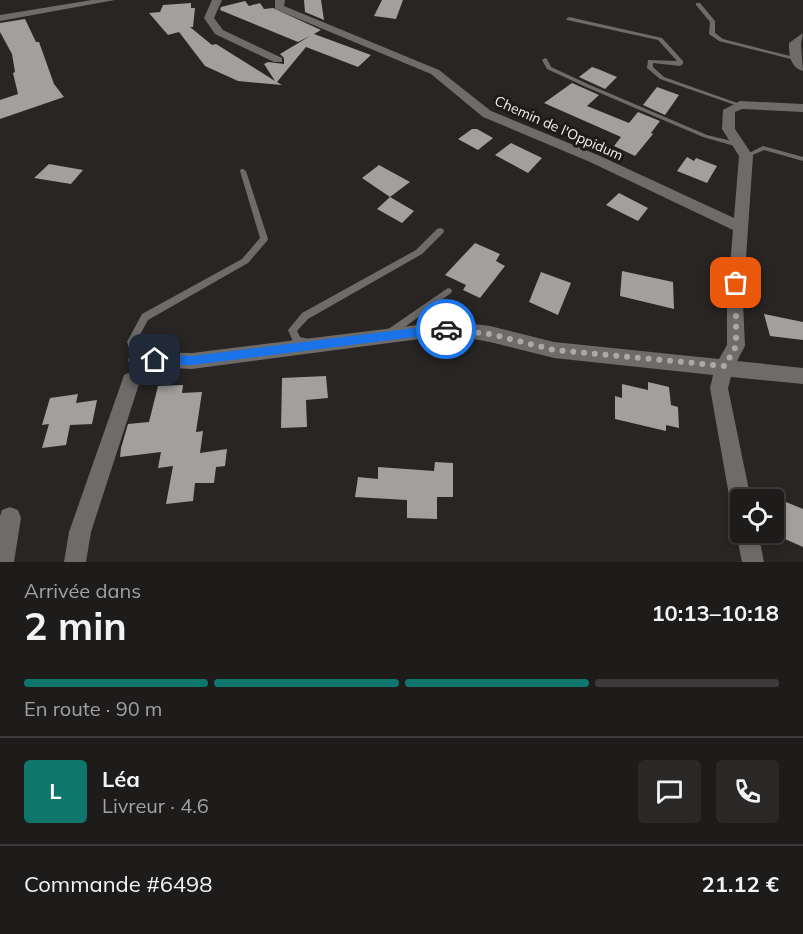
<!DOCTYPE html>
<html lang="fr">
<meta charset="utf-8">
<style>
:root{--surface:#1e1c1b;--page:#2b2928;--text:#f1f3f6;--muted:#a1a1a3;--line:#3c3a3a;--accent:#0f766e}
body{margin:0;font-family:Mulish,sans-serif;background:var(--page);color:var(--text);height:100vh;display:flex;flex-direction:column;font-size:22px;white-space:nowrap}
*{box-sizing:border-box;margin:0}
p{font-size:20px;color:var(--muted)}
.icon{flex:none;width:33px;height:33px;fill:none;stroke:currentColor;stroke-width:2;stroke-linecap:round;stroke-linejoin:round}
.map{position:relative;height:562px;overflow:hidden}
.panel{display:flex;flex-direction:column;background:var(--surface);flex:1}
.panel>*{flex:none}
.tools{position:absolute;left:730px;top:489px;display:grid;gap:12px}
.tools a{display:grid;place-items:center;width:54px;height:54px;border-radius:6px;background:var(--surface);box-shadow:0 3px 9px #0003,0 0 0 2px var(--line);font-size:30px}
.pin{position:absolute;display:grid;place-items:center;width:51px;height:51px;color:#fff;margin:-26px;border-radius:12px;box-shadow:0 3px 9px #0006}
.courier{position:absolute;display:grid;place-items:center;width:60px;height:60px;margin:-30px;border:4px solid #1a73e8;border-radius:50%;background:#fff;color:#222;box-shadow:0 2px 8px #0007}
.headline em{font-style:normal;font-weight:700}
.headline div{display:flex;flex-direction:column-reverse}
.headline{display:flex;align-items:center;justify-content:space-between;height:102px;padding:0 24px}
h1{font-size:39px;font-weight:700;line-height:45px}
.bar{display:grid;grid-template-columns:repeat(4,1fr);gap:9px 6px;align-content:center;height:72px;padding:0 24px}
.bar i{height:8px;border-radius:4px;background:var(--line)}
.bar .selected{background:var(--accent)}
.bar p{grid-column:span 4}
.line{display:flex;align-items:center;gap:15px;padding:0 24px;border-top:2px solid var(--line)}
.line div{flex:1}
.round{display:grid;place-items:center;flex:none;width:63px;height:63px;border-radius:6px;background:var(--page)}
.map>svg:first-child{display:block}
.building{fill:#a29f9d}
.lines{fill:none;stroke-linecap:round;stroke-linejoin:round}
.service{fill:#6e6b69;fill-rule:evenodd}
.minor{fill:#6e6b69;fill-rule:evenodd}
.route{fill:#1a73e8}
.done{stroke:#aba9a8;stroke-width:6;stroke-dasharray:0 10.8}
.labels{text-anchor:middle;stroke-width:6;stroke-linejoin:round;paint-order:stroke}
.far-street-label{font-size:14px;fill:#f2f0ef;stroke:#1e1c1b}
</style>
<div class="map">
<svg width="803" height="562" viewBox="0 0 803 562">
<rect width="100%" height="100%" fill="#282524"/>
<path class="building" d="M304 0H321L324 20 305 12Z
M382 0H403L396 19 374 16Z
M245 1 249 6 260 3 264 9 273 8 321 30 314 34 371 55 358 67 306 47 277 82 282 85 238 81 205 66 179 32 168 35 149 13 160 12 163 5 191 3V8H195L193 27H190L212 45 216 44 275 81 264 64 268 62 284 64V58L280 54 310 36 298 42 220 10 221 7Z
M25 19 36 42H39L54 84 64 97 0 119V100L18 94 13 73 15 72 12 54 0 32V23Z
M592 67 598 69 617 77 605 89 579 77Z
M572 83 599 95 587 106 629 123 638 112 660 121 651 133 653 134 635 156 614 146 621 137 544 103Z
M657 87 679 95 665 115 643 105Z
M472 129H477L493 138 478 150 458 139Z
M511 143 542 158 528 173 495 155Z
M687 157 694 161 696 158 717 166 707 183 677 171Z
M49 164 83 170 71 184 34 178Z
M379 165 410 182 390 197 362 178Z
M619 193 648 208 638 221 606 205Z
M390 197 414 211 402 223 377 209Z
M475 243 500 254 496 261 505 266 480 298 463 290 466 285 445 275Z
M622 271 673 282 674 309 620 296Z
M541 272 571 283 558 315 529 302Z
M764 314 803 322V340L770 336Z
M326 376 328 398 306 400 307 427 281 428 282 378Z
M648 382 669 387 671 405 678 407 679 428 666 425V431L615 419V396L622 398V384L648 390Z
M183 385 182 393 202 392 196 432 203 431 200 453 227 449 225 466 216 467 214 483H195L193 501 166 504 173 466 158 468 161 452 120 457 121 448 128 424 149 422 158 386Z
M78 394 76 403 97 400 92 424 70 425 66 445 42 448 49 424 42 425 50 398Z
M435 462 453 463V497H437V519L407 518V500L355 497 358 477 378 479V467L434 471Z
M786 502 803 509V547L785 539Z"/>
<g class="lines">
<path class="service" d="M696 3H700L715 21V33L723 39 798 58 795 60 719 41 709 34 710 22 696 5Z
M569 17 662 38 683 61V64L680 66 653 63V67L664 77 743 105 740 107 738 106 660 79 647 68 648 60 677 61 658 40 567 20 566 19Z
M545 58 547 59 551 67 590 85 707 135 740 143 741 145 738 147 703 137 586 87 547 69 542 60Z
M763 146 803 157V161L764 150 746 158 743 156Z
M241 169H243L246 171 268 239 267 241 248 263 148 320 136 342 142 360 140 363 137 364 134 363 127 342 142 314 242 259 260 238 240 171Z
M440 228 443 229 444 231 443 233 422 254 308 319 297 331 300 337 309 339 310 342 309 345 306 346 294 344 288 330 302 313 416 250 437 229Z
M448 288 451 289 452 291 451 293 390 338 387 339 384 338 383 335 384 332Z"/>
<path class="minor" d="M92 0H115L0 21V15Z
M212 0H222L214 18 223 30 282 58V62H274L215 34 204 18Z
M275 0H285L284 6 439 70 491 111 600 156 734 218 739 156 722 129 723 110 740 101 803 104V112L742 109 735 112V129L753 156 743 302 745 346 737 361 803 368V384L731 377 728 388 751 500H741V512L733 509 730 501 710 388 713 375 554 358 490 342 450 335 192 369 131 366 128 360 131 354 137 352 192 353 450 321 490 326 554 342 719 359 727 345V302L733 230 590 162 483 117 431 74 275 9Z
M803 33 801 44 803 71C790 67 789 55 789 43Z
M131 372 138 375 140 381 91 532 86 562H64L69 532 122 381 124 375Z
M10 507 18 510 21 518 14 562H0V516L2 510Z
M741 523V532H758L764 562H742L736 532Z"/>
</g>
<path class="route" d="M446 324 451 329 446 333 192 365H155L150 360 155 355 192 356Z"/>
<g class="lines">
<path class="done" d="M446 329 490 334 554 350 725 366 736 346V283"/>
</g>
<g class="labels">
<g class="far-street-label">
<text transform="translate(559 128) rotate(24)" y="5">Chemin de l'Oppidum</text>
</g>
</g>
</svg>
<div class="tools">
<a><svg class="icon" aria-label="locate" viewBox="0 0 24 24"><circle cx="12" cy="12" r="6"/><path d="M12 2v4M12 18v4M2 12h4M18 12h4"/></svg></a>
</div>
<div class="pin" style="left:736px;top:283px;background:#ea580c"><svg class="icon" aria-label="bag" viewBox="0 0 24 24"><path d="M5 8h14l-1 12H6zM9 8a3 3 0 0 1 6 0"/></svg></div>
<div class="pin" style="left:155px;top:360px;background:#1f2937"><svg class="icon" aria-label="home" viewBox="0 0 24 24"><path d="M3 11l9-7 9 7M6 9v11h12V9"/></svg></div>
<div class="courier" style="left:446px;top:329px"><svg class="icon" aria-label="car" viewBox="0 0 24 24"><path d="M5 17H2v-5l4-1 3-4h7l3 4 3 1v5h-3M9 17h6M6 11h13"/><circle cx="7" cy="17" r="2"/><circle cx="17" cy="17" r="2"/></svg></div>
</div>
<section class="panel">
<div class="headline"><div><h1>2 min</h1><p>Arrivée dans</p></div><em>10:13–10:18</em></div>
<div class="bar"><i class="selected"></i><i class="selected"></i><i class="selected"></i><i></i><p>En route · 90 m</p></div>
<div class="line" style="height:108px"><b class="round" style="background:var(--accent);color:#fff">L</b><div><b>Léa</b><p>Livreur · 4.6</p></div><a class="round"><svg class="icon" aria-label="chat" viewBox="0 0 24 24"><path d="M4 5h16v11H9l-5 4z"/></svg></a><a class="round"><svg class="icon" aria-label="phone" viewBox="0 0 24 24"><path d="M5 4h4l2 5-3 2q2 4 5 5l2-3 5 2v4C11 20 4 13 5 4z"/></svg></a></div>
<div class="line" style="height:78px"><div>Commande #6498</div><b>21.12 €</b></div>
</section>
